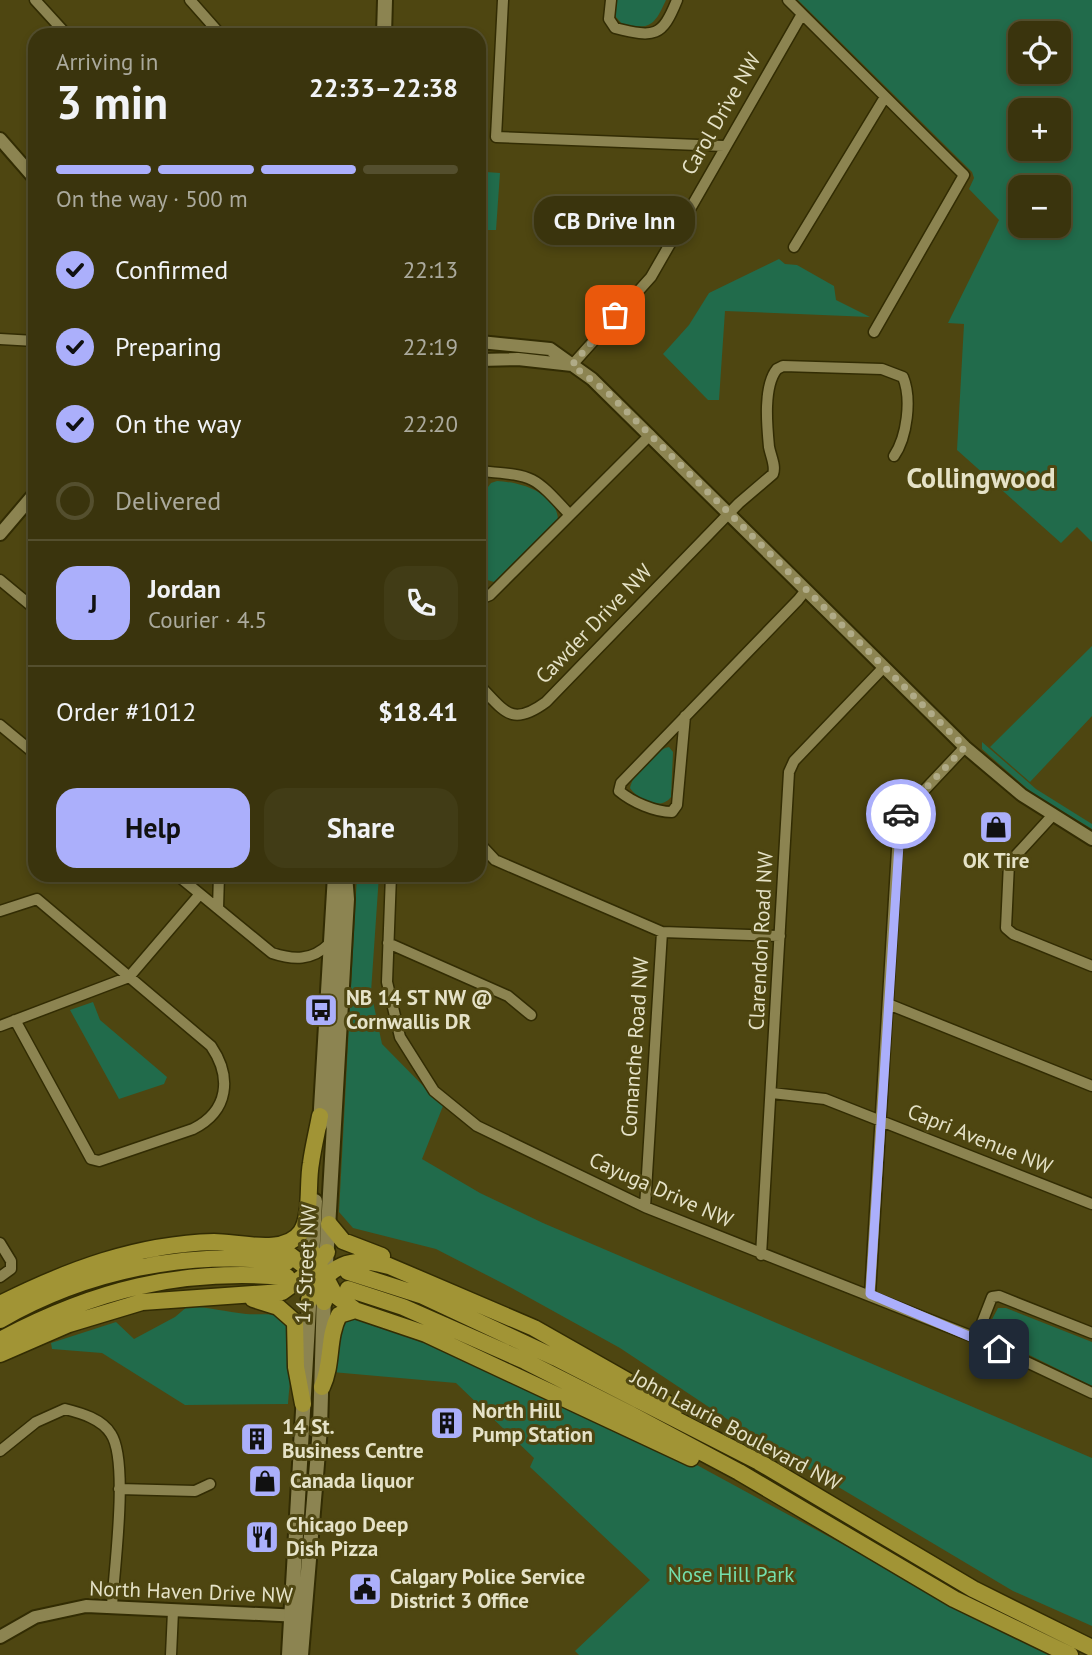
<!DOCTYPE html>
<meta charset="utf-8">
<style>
:root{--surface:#3a340d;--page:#413c16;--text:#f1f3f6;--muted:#abaa9d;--line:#544f2e;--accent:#abaffb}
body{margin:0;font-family:"PT Sans",sans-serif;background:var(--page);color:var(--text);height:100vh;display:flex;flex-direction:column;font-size:26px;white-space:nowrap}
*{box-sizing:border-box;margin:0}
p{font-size:23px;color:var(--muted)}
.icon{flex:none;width:38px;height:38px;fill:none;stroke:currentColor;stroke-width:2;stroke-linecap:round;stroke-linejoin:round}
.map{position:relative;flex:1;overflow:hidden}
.details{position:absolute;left:28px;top:28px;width:458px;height:854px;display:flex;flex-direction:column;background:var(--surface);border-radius:21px;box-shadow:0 4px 10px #0003,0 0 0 2px var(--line)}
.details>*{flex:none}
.fabs{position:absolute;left:1008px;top:21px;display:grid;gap:14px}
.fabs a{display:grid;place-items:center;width:63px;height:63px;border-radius:14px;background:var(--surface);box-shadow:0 4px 10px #0003,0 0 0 2px var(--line);font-size:35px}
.pin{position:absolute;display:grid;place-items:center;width:60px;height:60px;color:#fff;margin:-30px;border-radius:14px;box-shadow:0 4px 10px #0006}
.courier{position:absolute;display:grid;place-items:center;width:70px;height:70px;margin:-35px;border:5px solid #abaffb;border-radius:50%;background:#fff;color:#222;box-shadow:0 2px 9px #0007}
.bubble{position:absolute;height:49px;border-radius:21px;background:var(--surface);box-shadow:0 4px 10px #0003,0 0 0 2px var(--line);font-size:23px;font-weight:700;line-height:49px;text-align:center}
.overview em{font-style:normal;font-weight:700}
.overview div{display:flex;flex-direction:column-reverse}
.overview{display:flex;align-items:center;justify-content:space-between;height:119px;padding:0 28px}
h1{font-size:46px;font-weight:700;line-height:52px}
.bar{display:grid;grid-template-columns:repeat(4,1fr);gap:10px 7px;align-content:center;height:84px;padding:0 28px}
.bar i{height:9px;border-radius:5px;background:var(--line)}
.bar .active{background:var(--accent)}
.bar p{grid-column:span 4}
.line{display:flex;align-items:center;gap:18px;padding:0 28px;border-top:2px solid var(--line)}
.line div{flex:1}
.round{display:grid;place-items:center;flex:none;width:74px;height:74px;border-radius:21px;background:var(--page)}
ol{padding:0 28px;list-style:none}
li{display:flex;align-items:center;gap:21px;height:77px}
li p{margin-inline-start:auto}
li .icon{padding:7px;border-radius:50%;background:var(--accent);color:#111;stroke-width:4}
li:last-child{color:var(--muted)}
li i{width:38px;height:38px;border:4px solid var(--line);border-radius:50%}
.button{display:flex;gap:14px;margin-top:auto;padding:14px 28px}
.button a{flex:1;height:80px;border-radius:21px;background:var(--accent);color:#111;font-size:28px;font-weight:700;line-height:80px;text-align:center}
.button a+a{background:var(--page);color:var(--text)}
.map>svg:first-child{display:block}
.green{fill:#216b4b;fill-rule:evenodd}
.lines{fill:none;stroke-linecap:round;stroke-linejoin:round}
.minor-casing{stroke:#322c03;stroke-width:13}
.tertiary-casing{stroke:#322c03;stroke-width:16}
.secondary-casing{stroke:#322c03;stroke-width:18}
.primary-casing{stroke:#322c03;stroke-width:19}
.minor{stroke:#8c8451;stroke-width:10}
.tertiary{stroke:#8c8451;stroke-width:12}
.secondary{stroke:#8c8451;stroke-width:14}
.primary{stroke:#a19435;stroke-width:16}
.done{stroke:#b0ab87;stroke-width:7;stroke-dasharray:0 12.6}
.route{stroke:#abaffb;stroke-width:9}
.labels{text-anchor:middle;stroke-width:6;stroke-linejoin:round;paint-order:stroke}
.street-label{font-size:21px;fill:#e5e2c7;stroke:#4e4611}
.poi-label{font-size:21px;font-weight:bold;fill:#e5e2c7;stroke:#4e4611;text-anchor:start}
.park-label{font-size:21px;fill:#73deab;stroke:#4e4611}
.district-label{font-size:28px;font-weight:bold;fill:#e5e2c7;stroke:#4e4611}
</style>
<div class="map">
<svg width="1092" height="1655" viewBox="0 0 1092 1655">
<rect width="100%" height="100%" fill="#4e4611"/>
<path class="green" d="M616 0H666C655 24 651 31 622 24L615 16Z
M798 0H1092V542L1077 527 1061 543 957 450 964 324 948 323 999 220 969 189 974 178 972 172ZM1020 33H1059V72H1020ZM1020 110H1059V149H1020ZM1020 187H1059V226H1020Z
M480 146H486V172L500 173 496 230H487V241L482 245H480Z
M779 259 785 264 797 265 834 286 836 300 870 317 725 311 719 400H708L663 354 689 325 709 293Z
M497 481C519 482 556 492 558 519L494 582 484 579 481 570 485 491 491 483Z
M1092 646V716L1030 782 990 747Z
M982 742 1036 789 1092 824V829L1032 793 982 749Z
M669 747 673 752 671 797C661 811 638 800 630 788 633 773 654 750 669 747Z
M357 875H379L371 992 382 1044 443 1106 422 1159 480 1193 543 1223 1092 1458V1626L1013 1591 751 1435 620 1348 506 1285 436 1249 353 1228 339 1212Z
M93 1002 100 1020 167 1077 164 1084 119 1099 70 1010Z
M188 1306C209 1307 226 1312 246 1314 256 1315 269 1313 279 1316 299 1323 289 1386 288 1404L185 1405 102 1353 52 1349 51 1343 116 1322 134 1339 175 1317Z
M998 1308H1006L1092 1342V1386L993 1337 989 1325Z
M352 1316 376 1322 472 1361 695 1464 1021 1641 1054 1655H579L575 1651 650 1580 530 1467 534 1458 456 1383 332 1372 344 1320Z"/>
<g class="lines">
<g class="minor-casing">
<path id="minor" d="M35 0 67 35
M190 0 221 35
M503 0 496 137 724 146
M611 0 609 19 615 28C655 38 662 37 677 0
M788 0 964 175 874 332
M794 247 885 97
M0 339 35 341
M572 365 651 277 802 14
M480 471C535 476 532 474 570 515
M0 580 35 609
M480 599 490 595 650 435
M480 686C505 712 512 727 546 702L739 503 773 474C776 466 771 457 769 447 767 426 763 386 777 369L783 366 882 369 903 377C912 399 907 437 894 456
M685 716 677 805 672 812C655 812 632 802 619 791L621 783 798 600 806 590
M0 725 35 754
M1052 816 1009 863 1006 928 1013 934 1092 966
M480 844 495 860 662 932 780 936
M177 875 272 953C293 960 312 961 329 944
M391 875 387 982 400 1037 434 1091 477 1126 645 1207 976 1338 1092 1393
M218 908 219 875
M0 911 37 899 211 1046C232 1077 229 1111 193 1129L99 1161 91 1159 15 1020
M388 943 508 996 531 1015
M888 1004 1092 1086
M0 1026 129 977 200 894
M772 1093 825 1099 1092 1204
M645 1207 662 932
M0 1243 11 1261V1269L0 1277
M761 1255 789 772 794 761 884 667
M870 1294 899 817 965 747
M976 1338 992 1297 999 1296 1092 1333
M0 1451 36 1422 65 1409C81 1413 102 1419 111 1434 129 1461 114 1570 112 1606
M119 1489 195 1491 210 1484
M171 1655 173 1611"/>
</g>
<g class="tertiary-casing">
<path id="tertiary" d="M0 139 35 179
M480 342 550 349 592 379 965 747 1022 795 1092 839
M480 360 518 359 572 365
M0 534 35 493
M0 1637 35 1617 86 1606 300 1616"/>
</g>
<g class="secondary-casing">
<path id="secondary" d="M384 35 385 0
M320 1125 335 875
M312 1261 315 1201
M326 1263 347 899 345 875
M289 1655 310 1289
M301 1655 320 1428 324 1293"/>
</g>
<g class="primary-casing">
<path id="primary" d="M329 1224 343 1241 382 1256
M281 1248 311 1271 324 1302
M312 1252 335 1295 355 1310
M348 1272 423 1296 556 1358 759 1462 973 1589 1092 1648
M348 1289 403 1307 525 1361 630 1414 739 1472 954 1599 1070 1655
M253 1299 278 1307 295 1322 296 1367 303 1404
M309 1300C329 1265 350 1255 389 1266L534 1328 675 1408
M0 1304C68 1270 137 1244 214 1242 238 1242 285 1256 301 1232 312 1215 307 1183 311 1163 313 1148 317 1132 320 1116
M0 1320C87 1270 187 1250 287 1262
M0 1340C94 1290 180 1268 287 1277
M0 1354 69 1324 142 1302 282 1292 311 1271 327 1252
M322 1387C333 1364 327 1338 339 1315L355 1310 426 1334 691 1458"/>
</g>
<use href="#minor" class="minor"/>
<use href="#tertiary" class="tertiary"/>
<use href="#secondary" class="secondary"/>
<use href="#primary" class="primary"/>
</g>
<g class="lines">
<path class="done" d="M615 315 572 365 607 392 965 747 901 814"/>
<path class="route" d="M901 814 870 1294 999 1349"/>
</g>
<defs>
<g id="shop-square" transform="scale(1.75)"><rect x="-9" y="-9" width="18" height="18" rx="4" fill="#abaffb" stroke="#4e4611"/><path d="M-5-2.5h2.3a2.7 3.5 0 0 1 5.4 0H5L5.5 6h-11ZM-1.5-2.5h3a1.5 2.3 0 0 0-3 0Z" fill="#111"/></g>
<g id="bus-square" transform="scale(1.75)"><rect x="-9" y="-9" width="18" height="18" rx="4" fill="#abaffb" stroke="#4e4611"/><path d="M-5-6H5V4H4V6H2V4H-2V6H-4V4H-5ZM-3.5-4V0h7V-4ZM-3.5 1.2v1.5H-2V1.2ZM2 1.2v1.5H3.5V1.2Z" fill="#111"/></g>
<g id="building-square" transform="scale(1.75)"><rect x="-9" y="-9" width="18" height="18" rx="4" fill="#abaffb" stroke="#4e4611"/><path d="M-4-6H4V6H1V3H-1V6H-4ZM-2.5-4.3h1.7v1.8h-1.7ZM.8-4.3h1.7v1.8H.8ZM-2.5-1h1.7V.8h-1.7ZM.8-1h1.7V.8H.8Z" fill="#111"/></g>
<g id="restaurant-square" transform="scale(1.75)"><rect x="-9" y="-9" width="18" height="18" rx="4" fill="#abaffb" stroke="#4e4611"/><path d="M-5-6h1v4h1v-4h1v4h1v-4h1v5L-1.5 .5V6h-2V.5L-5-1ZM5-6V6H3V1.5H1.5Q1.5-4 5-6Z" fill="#111"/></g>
<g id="civic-square" transform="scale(1.75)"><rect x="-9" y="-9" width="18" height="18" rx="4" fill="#abaffb" stroke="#4e4611"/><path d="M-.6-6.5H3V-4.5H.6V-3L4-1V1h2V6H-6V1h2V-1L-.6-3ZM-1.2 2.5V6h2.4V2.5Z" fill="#111"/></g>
</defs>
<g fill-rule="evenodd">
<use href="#shop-square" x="996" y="827"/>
<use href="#bus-square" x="321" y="1010"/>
<use href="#building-square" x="447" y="1423"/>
<use href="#building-square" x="257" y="1439"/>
<use href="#shop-square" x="265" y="1481"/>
<use href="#restaurant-square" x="262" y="1537"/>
<use href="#civic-square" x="365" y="1589"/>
</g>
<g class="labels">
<g class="street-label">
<text transform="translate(721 114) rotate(-60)" y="7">Carol Drive NW</text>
<text transform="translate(594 624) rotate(-46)" y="7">Cawder Drive NW</text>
<text transform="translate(761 941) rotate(-87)" y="7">Clarendon Road NW</text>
<text transform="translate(635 1047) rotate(-86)" y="7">Comanche Road NW</text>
<text transform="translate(980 1139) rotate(22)" y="7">Capri Avenue NW</text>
<text transform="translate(661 1190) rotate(24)" y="7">Cayuga Drive NW</text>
<text transform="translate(306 1264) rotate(-87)" y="7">14 Street NW</text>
<text transform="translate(736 1430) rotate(28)" y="7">John Laurie Boulevard NW</text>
<text transform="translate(191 1592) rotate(2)" y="7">North Haven Drive NW</text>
</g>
<g class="poi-label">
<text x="996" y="868" text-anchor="middle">OK Tire</text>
<text x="346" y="1005">NB 14 ST NW @<tspan x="346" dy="24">Cornwallis DR</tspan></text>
<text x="472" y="1418">North Hill<tspan x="472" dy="24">Pump Station</tspan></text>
<text x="282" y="1434">14 St.<tspan x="282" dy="24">Business Centre</tspan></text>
<text x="290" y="1488">Canada liquor</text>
<text x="286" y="1532">Chicago Deep<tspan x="286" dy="24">Dish Pizza</tspan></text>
<text x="390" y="1584">Calgary Police Service<tspan x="390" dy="24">District 3 Office</tspan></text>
</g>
<g class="park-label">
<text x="731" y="1582">Nose Hill Park</text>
</g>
<g class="district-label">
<text x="981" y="488">Collingwood</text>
</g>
</g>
</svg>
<div class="fabs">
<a><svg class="icon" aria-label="locate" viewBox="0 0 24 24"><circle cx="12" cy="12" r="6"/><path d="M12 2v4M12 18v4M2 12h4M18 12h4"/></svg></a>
<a>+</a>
<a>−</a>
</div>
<div class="pin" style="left:615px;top:315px;background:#ea580c"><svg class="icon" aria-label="bag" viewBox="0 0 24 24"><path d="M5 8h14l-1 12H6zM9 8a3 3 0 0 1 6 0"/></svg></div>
<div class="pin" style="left:999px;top:1349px;background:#1f2937"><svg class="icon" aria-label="home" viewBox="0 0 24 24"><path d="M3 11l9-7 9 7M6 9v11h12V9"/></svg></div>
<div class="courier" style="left:901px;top:814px"><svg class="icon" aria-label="car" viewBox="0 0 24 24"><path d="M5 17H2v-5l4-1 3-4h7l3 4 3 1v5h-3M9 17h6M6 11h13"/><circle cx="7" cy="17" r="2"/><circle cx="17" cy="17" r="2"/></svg></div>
<div class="bubble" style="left:534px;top:196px;width:161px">CB Drive Inn</div>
<section class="details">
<div class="overview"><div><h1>3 min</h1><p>Arriving in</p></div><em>22:33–22:38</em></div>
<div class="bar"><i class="active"></i><i class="active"></i><i class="active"></i><i></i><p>On the way · 500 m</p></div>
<ol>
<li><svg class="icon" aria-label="check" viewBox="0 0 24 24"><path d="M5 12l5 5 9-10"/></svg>Confirmed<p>22:13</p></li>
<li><svg class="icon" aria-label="check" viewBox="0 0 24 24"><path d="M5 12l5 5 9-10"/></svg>Preparing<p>22:19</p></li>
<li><svg class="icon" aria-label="check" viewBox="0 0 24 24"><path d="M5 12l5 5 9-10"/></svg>On the way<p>22:20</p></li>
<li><i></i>Delivered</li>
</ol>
<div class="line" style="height:126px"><b class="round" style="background:var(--accent);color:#111">J</b><div><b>Jordan</b><p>Courier · 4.5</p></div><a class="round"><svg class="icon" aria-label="phone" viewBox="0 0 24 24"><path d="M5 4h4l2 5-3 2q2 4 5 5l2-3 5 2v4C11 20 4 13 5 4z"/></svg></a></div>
<div class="line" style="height:91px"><div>Order #1012</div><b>$18.41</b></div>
<div class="button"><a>Help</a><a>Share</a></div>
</section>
</div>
